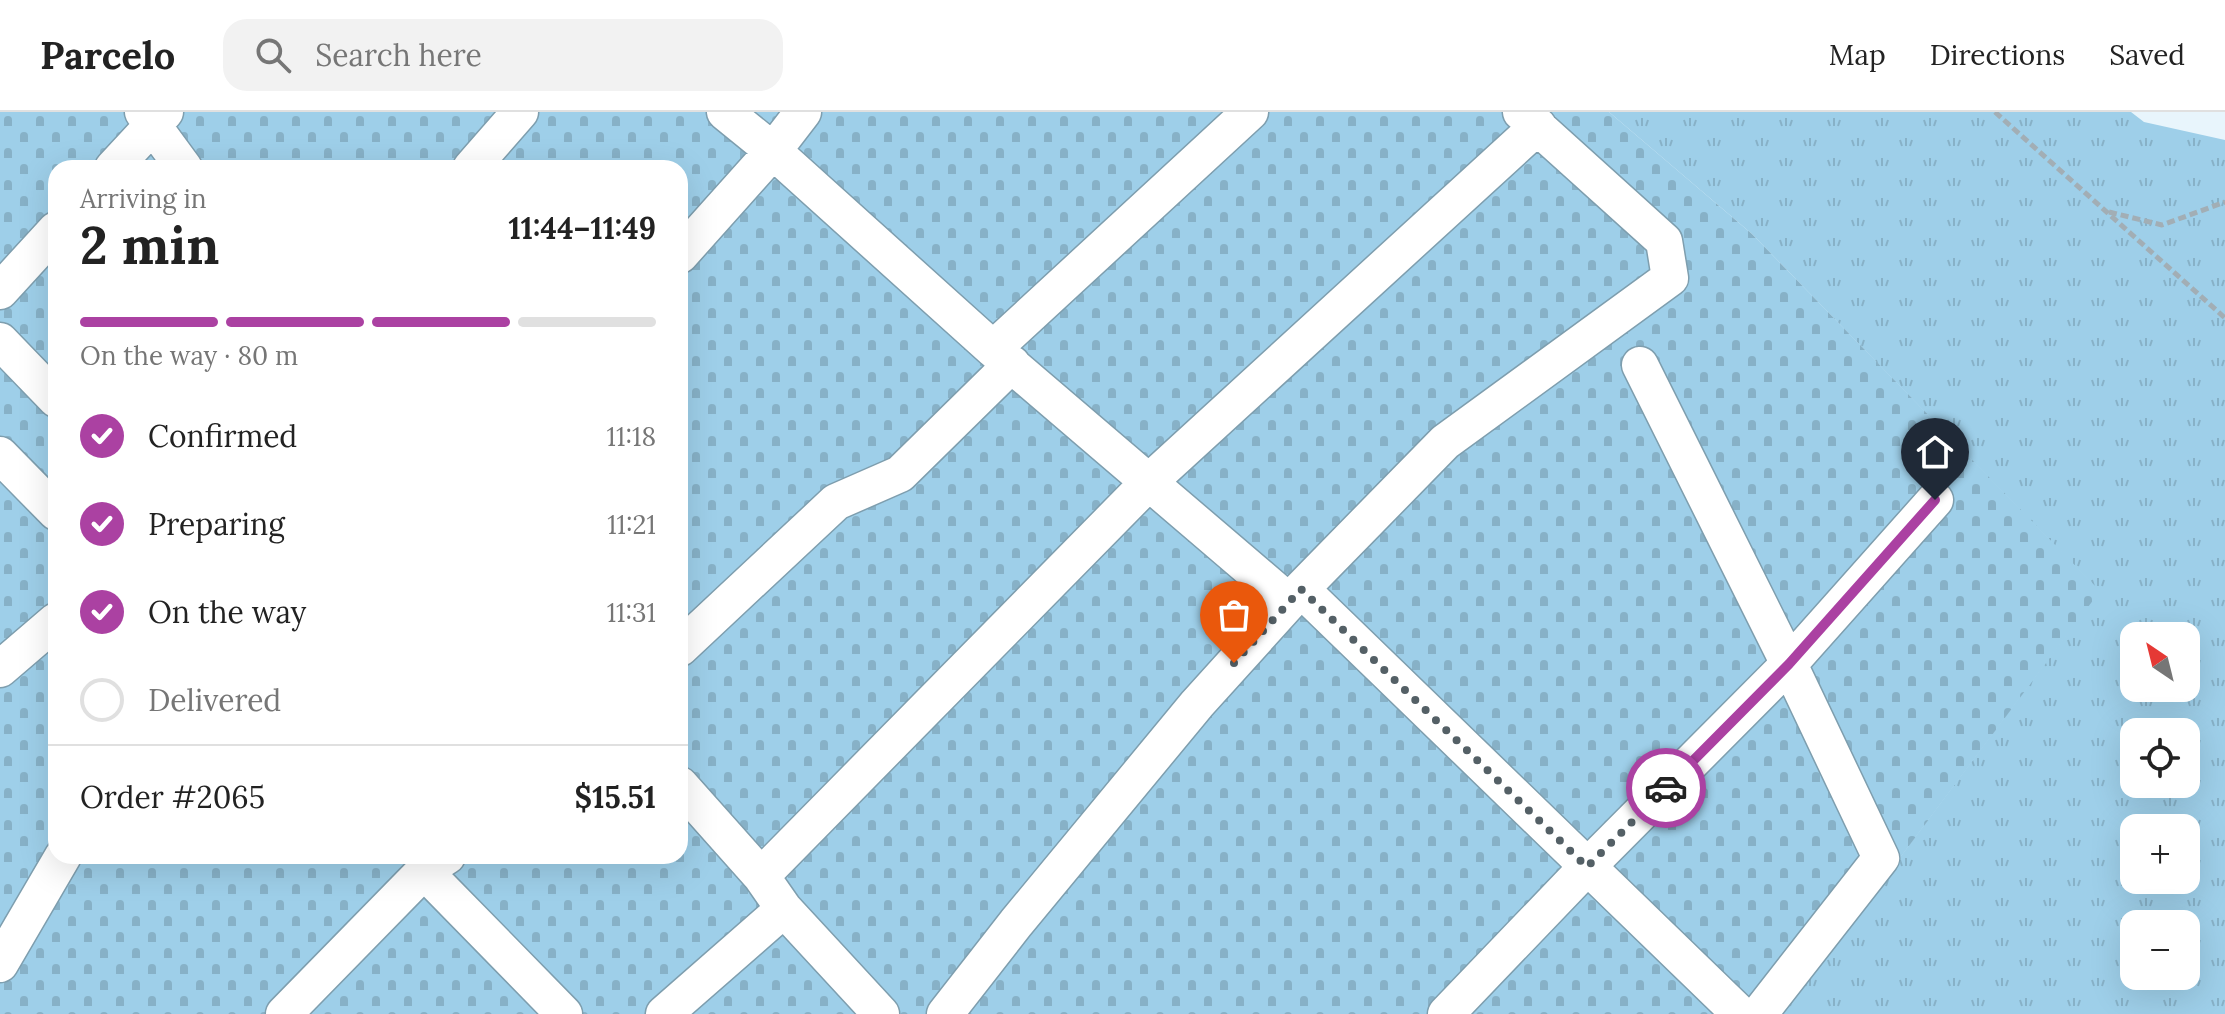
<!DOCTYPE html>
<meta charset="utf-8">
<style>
:root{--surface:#fff;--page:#f2f2f2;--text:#222;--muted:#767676;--line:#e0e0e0;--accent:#ab41a2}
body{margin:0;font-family:Lora,serif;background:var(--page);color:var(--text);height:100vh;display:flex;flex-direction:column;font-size:30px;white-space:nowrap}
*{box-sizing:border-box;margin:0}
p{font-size:26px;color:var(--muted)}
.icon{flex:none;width:44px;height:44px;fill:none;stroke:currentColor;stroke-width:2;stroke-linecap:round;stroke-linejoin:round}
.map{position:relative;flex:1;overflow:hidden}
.side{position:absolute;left:48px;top:48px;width:640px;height:704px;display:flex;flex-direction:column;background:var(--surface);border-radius:24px;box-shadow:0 8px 32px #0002}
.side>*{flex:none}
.needle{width:52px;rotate:325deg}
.controls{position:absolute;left:2120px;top:510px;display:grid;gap:16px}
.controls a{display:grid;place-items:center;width:80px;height:80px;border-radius:16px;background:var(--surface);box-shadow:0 8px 32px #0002;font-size:40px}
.pin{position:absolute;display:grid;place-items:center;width:68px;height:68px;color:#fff;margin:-82px -34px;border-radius:50% 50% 50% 0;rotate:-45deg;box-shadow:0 0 8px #0007}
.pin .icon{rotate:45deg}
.courier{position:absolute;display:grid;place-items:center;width:80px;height:80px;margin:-40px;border:6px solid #ab41a2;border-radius:50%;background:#fff;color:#222;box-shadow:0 2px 10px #0007}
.overview em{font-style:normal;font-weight:800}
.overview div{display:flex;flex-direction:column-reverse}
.overview{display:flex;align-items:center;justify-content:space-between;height:136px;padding:0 32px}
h1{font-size:52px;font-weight:800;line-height:60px}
.bar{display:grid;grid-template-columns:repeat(4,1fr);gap:12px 8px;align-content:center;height:96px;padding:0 32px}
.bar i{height:10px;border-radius:6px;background:var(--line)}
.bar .selected{background:var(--accent)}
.bar p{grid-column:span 4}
.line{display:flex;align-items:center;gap:20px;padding:0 32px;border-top:2px solid var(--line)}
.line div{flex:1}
ol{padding:0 32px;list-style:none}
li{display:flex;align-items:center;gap:24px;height:88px}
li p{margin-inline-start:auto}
li .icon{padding:8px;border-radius:50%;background:var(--accent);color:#fff;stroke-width:4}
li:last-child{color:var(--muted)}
li i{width:44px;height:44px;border:4px solid var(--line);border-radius:50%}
header{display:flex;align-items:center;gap:48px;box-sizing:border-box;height:112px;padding:0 40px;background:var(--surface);border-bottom:2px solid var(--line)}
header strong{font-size:38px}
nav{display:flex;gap:44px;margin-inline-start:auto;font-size:28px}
.search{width:560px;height:72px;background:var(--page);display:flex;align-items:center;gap:20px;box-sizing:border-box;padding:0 28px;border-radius:24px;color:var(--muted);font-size:30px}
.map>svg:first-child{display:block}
.grass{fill:url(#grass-tufts);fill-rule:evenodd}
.cemetery{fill:url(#cemetery-stones);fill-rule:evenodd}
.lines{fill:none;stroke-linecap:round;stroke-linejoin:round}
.minor-casing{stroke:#7e9eae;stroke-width:39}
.path{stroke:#a2aeb5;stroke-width:5;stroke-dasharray:8 4;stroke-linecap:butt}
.minor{stroke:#fff;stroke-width:36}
.done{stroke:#546066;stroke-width:8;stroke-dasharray:0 14.4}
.route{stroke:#ab41a2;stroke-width:10}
</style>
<header>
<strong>Parcelo</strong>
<div class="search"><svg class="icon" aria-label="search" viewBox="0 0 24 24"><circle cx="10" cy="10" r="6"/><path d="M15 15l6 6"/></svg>Search here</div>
<nav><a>Map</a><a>Directions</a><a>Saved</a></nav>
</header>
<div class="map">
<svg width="2225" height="902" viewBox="0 0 2225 902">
<defs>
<pattern id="grass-tufts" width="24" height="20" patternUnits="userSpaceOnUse" patternTransform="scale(2)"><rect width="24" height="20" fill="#9ecfe9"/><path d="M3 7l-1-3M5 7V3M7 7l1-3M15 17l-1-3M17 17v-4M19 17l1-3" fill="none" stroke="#87b1c7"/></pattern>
<pattern id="cemetery-stones" width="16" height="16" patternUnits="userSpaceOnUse" patternTransform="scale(2)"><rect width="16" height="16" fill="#9ecfe9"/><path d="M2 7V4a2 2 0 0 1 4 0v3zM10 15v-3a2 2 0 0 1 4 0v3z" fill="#87b1c7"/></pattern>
</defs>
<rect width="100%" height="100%" fill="#e8f5fc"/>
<path class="grass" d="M1609 0H2131L2144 10 2225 28V902H1783L2099 479 1752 122ZM2134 524H2186V576H2134ZM2134 620H2186V672H2134ZM2134 716H2186V768H2134ZM2134 812H2186V864H2134Z"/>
<path class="cemetery" d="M0 0H1609L1752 122 2100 479 1783 902H0ZM56 56H680V744H56Z"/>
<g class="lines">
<g class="minor-casing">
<path id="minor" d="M143 0 184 56
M725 0 773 39 993 237 1289 490
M113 56 165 0
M471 56 520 0
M680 143 773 39 803 0
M0 179 56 118
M0 229 56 287
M993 237 1250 0
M1640 253 1789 552 1881 746 1759 902
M0 343 56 400
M1301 477 1740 902
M680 536 836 390 900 362 1012 252
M0 557 56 509
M680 673 761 764 784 797 881 902
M424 759 564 902
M761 764 1150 369 1538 14
M0 852 63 744
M284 902 424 759 447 744
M664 902 784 797
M945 902 1016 811 1197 592 1301 477 1445 330 1670 166 1664 129 1521 0
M1446 902 1587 755 1789 552 1935 388"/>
</g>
<path class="path" d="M1995 0 2225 206
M2109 100 2162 113 2225 90"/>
<use href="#minor" class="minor"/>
</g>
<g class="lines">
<path class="done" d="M1234 551 1301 477 1587 755 1666 676"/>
<path class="route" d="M1666 676 1789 552 1935 388"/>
</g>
</svg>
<div class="controls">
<a><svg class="needle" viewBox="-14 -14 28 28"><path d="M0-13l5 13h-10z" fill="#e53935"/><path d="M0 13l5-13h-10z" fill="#767676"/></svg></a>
<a><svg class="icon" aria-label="locate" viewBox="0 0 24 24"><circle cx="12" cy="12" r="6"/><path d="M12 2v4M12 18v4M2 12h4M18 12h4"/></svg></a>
<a>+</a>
<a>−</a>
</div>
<div class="pin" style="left:1234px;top:551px;background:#ea580c"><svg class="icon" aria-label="bag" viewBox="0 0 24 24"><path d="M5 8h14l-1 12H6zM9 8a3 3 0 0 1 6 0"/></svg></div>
<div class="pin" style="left:1935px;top:388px;background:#1f2937"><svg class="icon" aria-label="home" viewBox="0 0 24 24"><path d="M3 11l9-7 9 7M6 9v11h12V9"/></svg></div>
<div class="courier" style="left:1666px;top:676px"><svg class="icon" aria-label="car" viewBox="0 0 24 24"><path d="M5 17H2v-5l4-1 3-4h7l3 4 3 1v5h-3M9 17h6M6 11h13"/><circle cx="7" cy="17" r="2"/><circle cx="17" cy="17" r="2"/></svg></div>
<section class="side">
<div class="overview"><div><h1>2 min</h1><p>Arriving in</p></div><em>11:44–11:49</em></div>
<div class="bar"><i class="selected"></i><i class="selected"></i><i class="selected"></i><i></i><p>On the way · 80 m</p></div>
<ol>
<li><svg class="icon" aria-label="check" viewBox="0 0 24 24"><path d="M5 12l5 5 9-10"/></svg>Confirmed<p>11:18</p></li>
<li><svg class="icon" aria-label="check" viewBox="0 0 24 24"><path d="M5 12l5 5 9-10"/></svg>Preparing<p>11:21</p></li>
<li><svg class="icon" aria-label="check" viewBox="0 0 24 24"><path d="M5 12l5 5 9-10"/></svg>On the way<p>11:31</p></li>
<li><i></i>Delivered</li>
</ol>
<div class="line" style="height:104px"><div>Order #2065</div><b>$15.51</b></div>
</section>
</div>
